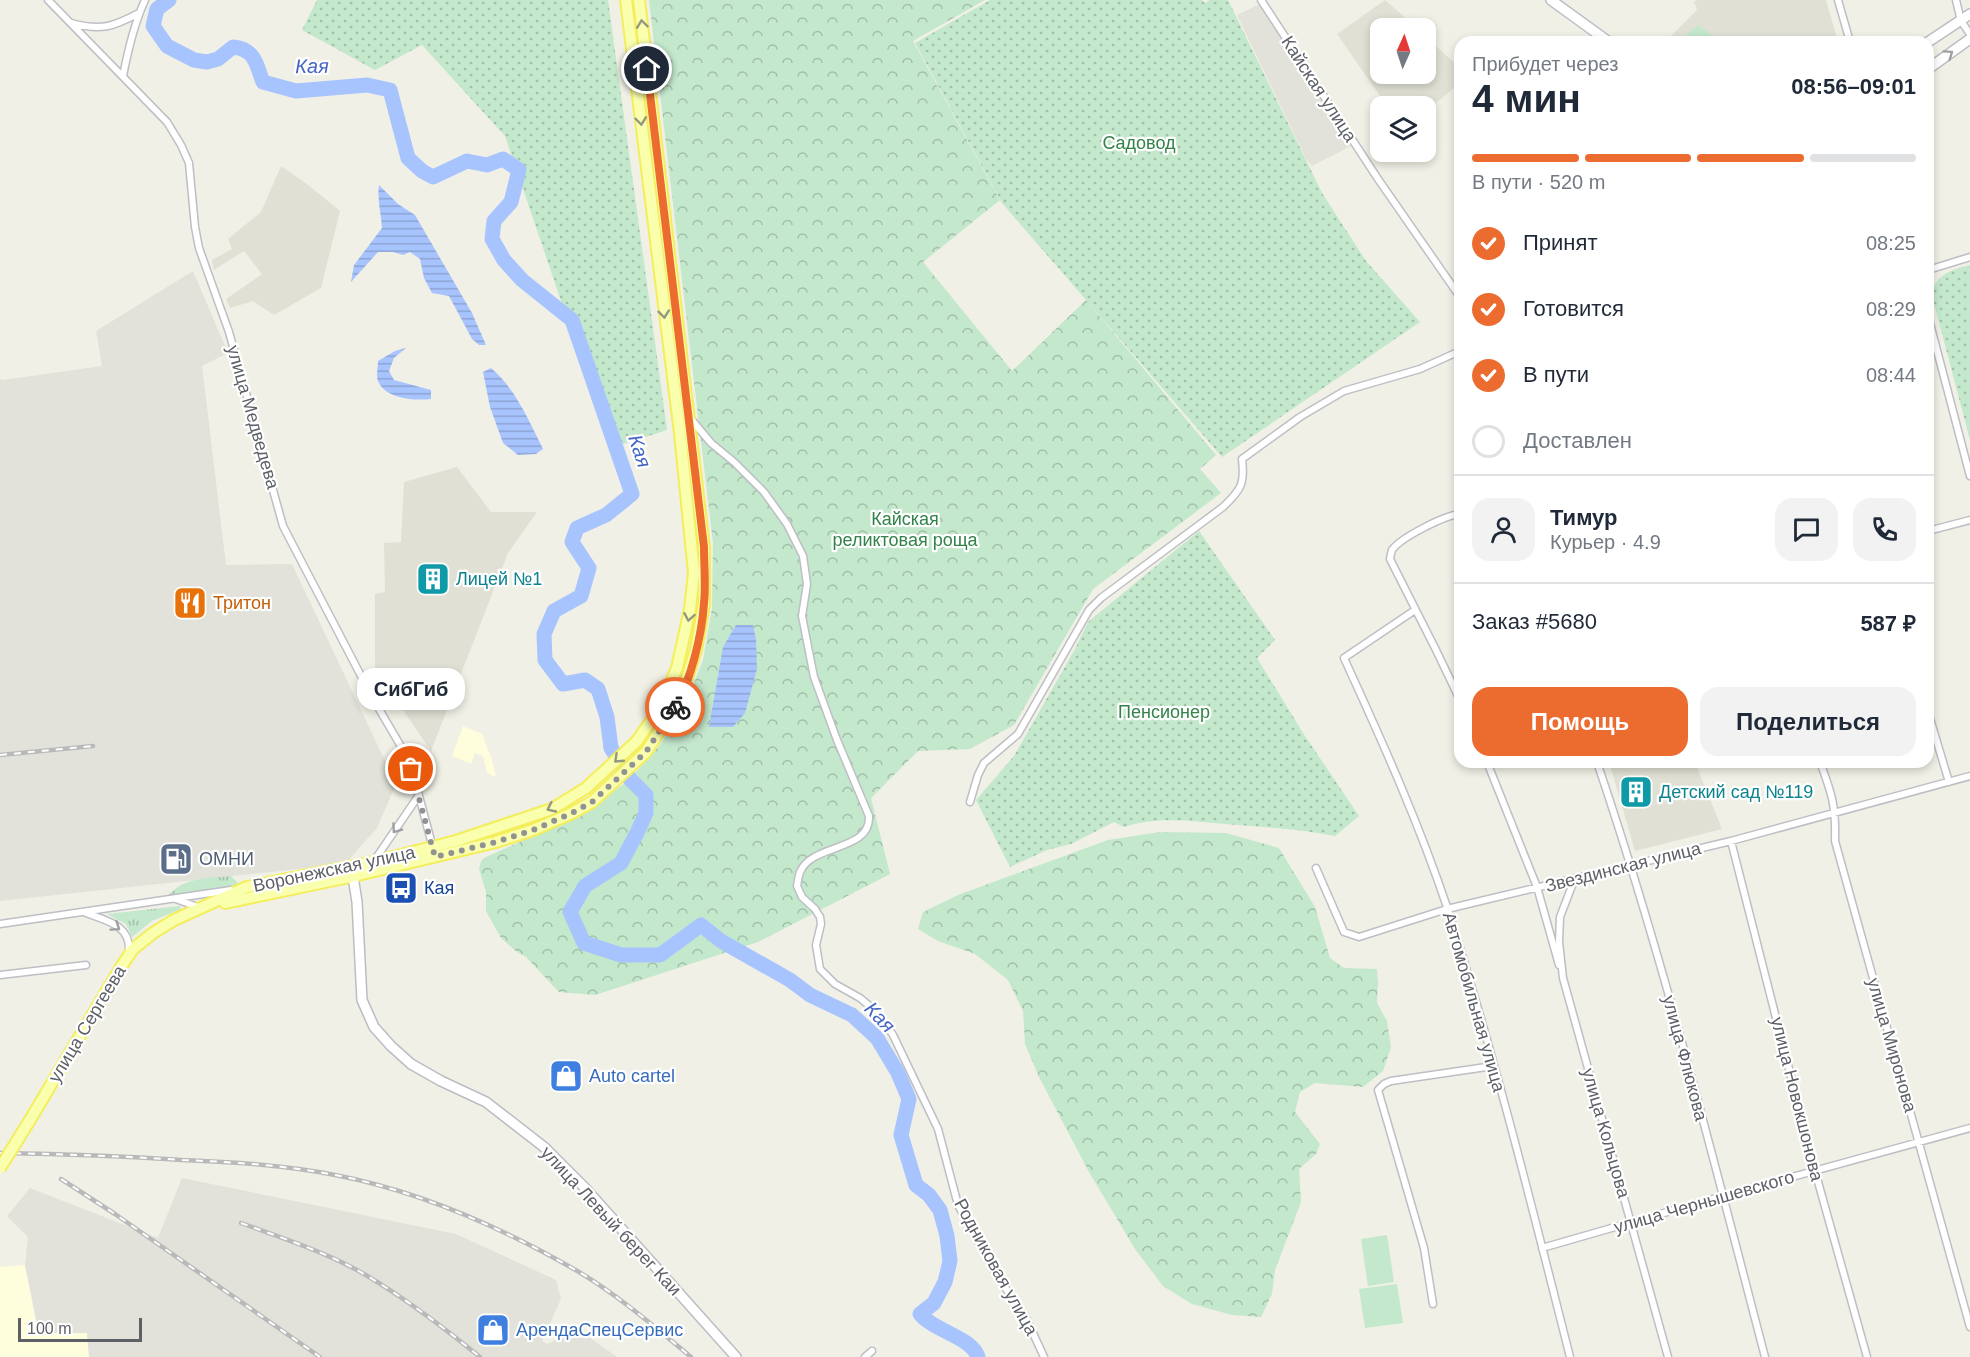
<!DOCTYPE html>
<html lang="ru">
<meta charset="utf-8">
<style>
:root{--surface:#fff;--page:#f2f2f3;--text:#1f2937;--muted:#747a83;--line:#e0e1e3;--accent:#ec6c30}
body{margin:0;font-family:Arial,sans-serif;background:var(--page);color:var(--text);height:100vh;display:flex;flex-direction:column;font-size:22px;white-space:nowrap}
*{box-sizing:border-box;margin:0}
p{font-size:20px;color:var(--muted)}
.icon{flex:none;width:33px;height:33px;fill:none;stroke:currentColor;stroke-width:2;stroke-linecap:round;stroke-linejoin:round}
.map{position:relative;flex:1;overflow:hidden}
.sheet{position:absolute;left:1454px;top:36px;width:480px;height:732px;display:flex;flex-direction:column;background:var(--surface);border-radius:18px;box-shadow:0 3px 9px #0003}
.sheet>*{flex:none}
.needle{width:39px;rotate:3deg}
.controls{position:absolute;left:1370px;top:18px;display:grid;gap:12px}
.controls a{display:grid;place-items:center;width:66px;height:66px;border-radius:12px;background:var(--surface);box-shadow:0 3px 9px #0003;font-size:30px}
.scale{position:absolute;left:18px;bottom:15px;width:124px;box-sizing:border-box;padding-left:6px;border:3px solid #5e6067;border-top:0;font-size:16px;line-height:21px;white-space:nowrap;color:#5e6067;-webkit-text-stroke:4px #fff;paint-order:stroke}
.pin{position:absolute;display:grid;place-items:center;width:51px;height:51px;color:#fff;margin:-26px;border:3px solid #fff;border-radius:50%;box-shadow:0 2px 6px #0007}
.courier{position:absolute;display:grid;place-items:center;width:60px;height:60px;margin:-30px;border:4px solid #ec6c30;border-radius:50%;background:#fff;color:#222;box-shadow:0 2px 8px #0007}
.bubble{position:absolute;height:42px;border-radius:18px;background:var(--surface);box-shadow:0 3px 9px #0003;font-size:20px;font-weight:600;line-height:42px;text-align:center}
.head em{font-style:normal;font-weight:600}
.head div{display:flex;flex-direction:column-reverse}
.head{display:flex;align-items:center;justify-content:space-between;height:102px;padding:0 18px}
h1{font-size:39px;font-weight:600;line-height:45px}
.bar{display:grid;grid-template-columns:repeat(4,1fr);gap:9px 6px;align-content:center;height:72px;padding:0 18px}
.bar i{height:8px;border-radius:4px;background:var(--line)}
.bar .selected{background:var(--accent)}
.bar p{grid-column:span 4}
.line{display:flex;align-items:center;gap:15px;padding:0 18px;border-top:2px solid var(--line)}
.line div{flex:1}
.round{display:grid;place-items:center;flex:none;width:63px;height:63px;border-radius:18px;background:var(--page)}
ol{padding:0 18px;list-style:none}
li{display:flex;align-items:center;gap:18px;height:66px}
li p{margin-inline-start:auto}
li .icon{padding:6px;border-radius:50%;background:var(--accent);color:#fff;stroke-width:4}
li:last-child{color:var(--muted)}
li i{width:33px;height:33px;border:3px solid var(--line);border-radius:50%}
.button{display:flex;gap:12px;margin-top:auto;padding:12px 18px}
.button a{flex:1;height:69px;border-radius:18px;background:var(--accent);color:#fff;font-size:24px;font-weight:600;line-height:69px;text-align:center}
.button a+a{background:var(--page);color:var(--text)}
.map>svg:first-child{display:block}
.commercial{fill:#fefedd}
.industrial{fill:#e2e2db}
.education{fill:#e0e0d4}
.grass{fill:url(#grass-tufts)}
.forest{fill:url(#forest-crowns)}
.park{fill:url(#park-dots)}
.pitch{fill:#c3e8cc}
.water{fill:url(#water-rules)}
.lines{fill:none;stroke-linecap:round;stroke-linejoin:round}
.river{stroke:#a8c4ff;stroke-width:15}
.street-casing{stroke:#bebec5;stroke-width:9}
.secondary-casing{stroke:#bcbdc4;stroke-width:12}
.primary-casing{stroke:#f4ee5c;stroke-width:14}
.street{stroke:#fff;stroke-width:6}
.secondary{stroke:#fff;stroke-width:9}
.primary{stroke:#f9ffad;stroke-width:10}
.rail-casing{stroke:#b9b9ba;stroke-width:4.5}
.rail{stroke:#fff;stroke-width:2;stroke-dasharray:7;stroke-linecap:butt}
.primary-bridge-casing{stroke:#f4ee5c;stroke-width:14;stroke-linecap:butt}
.primary-bridge{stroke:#f9ffad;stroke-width:10}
.oneway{stroke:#949880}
.oneway2{stroke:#9ea0a4}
.done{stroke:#919293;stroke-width:6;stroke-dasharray:0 10.8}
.route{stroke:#ec6c30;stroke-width:8}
.labels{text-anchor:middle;stroke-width:4.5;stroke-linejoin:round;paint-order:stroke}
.street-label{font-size:18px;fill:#5e6067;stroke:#fff}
.park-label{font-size:18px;fill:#328249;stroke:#fff}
.culture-label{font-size:18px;fill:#0d838f;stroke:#fff;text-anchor:start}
.food-label{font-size:18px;fill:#c56008;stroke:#fff;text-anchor:start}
.service-label{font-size:18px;fill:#4e5e75;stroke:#fff;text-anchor:start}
.transit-label{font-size:18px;fill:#164399;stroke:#fff;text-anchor:start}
.shop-label{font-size:18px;fill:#366cbe;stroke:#fff;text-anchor:start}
.water-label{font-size:20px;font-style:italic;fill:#4666c6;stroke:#fff}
</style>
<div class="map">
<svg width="1970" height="1357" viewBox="0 0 1970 1357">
<defs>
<pattern id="grass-tufts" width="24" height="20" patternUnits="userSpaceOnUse" patternTransform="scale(1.5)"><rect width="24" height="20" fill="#c3e8cc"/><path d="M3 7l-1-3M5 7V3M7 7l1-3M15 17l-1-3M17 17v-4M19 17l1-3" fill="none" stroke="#a2bfa9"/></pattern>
<pattern id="forest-crowns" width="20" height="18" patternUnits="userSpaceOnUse" patternTransform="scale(1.5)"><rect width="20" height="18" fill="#c3e8cc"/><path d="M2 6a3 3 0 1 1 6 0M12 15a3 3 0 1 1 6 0" fill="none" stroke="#a2bfa9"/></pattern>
<pattern id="park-dots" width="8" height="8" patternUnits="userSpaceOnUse" patternTransform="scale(1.5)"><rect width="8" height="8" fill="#c3e8cc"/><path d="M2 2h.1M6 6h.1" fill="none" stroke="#a2bfa9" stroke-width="1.8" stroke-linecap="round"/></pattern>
<pattern id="water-rules" width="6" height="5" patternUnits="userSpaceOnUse" patternTransform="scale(1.5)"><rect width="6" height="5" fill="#a8c4ff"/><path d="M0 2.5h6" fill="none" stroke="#8ca3d2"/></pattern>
</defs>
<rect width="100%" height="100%" fill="#f0f0e6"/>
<path class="commercial" d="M463 726 482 734 492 760 496 777 487 773 483 756 475 753 471 764 452 756Z
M25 1265 38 1333H87L89 1357H0V1267Z"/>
<path class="industrial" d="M1260 4 1351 146 1312 166 1306 159 1237 15Z
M193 271 228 353 202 366 226 565 292 564 396 784 377 828 345 864 0 901V379L3 380 102 366 96 331Z
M182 1178 456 1234 556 1280 561 1299 542 1341 547 1344 579 1330 617 1357H89L87 1333H39L25 1265 28 1237 7 1216 30 1188 158 1238Z"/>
<path class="education" d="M1385 0 1417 28H1380V74H1425V36L1459 67V84L1425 112V106H1387L1337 34Z
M1697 0H1826L1838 42H1665L1697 10 1694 2Z
M281 166 307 184 340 211 321 288 274 315 253 301 230 308 226 299 262 274 244 251 214 270 212 260 232 249 228 239 261 212Z
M457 467 491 512H537L508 553 431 751 375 669V594L385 592 384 543 401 542 404 482Z
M1609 762H1695L1722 829 1635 851Z"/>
<path class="grass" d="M231 876 238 883 232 887 167 897C184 876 207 879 231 876Z
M180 906 181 909 152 921 132 937 126 924 107 914Z"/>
<path class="forest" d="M649 0H985L913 41 1000 200 923 262 1012 371 1086 300 1216 455 1200 469 1221 493 1093 589 1014 725 970 749 918 751 871 798 890 874 758 942 595 995 559 992 526 957 517 952 501 938 486 911V892L479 869 481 861 484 858 586 812 630 779 659 746 684 708 703 660 712 608 713 543Z
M1160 832 1226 833 1279 848 1315 907 1330 958 1344 968 1377 969 1378 983 1377 1003 1387 1021 1391 1047 1383 1071 1363 1087 1315 1083 1300 1092 1295 1112 1320 1144 1316 1154 1299 1169 1301 1202 1275 1270 1272 1294 1261 1317 1232 1315 1192 1304 1163 1286 1135 1249 1089 1172 1040 1079 1025 1044 1023 1011 1008 980 975 954 938 941 918 929 923 912 958 895 1108 840Z"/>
<path class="park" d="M317 0H608L667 430 611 448 505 136 422 45 375 70 302 30Z
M990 0H1202L1205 3 1210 0H1228L1322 193 1366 261 1420 322 1222 457 1002 203 915 43Z
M1970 265V440L1931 292C1939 273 1951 270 1970 265Z
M1199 531 1275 640 1257 658 1303 733 1359 816 1335 836C1299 829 1262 827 1225 824 1191 821 1157 816 1124 827L1114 822 1071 844 1047 850 1010 867 976 800 1014 756 1075 649 1088 622Z"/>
<path class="pitch" d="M1698 25 1721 42 1743 35 1745 42H1678Z
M1387 1235 1394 1282 1368 1286 1361 1239Z
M1397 1284 1403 1323 1365 1328 1359 1289Z"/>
<path class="water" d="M379 185 398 204 415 215 472 313 486 345H479L472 339 449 296 432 293 424 278 420 259 410 252 403 255 393 252H378L351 282 354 265 382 228C381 213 377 200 379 185Z
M406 348 394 358 389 371 394 380 431 390V399C415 401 385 399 378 381 376 376 378 367 378 361L395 351Z
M491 368C515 388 529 421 543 449L536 454 518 455 503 443 490 407 483 372Z
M736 625H753L756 639 757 669 745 713 733 727H709L723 647Z"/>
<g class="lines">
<path class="river" d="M169 0 157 9 153 26 167 46 194 60 207 62 218 59 233 47C255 49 256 64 263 82L296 91 367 85 390 90 408 158 422 171 433 177 467 161 487 165 503 159 519 170 511 202 494 221 492 239 504 260 522 280 572 320 632 494 606 515 577 528 572 542 589 568 581 596 554 611 544 634 545 660 563 684 585 680 598 689 607 717 611 748 630 779 646 795V813L637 833 621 863 585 886 570 912 584 943 621 955H660L701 925 721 941 790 980 810 995 852 1015 877 1038 898 1073 909 1099 901 1135 916 1185 929 1195 940 1210 947 1236 950 1261 945 1282 934 1303 920 1314C934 1331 973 1338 978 1357"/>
<g class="street-casing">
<path id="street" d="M48 0 167 122 181 145 189 163 195 227 199 248 229 332 283 526 372 697 406 755 415 781 433 848
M1261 0 1378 179 1460 297
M1838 0 1850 42
M1956 0 1961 21 1970 34
M71 23C101 31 113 27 139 13
M123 76C128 50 134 24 145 0
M1928 270 1970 257
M1928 316 1970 476
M691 419 711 443 734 462 764 492 787 524 803 556 807 584 802 616 814 677 837 740 869 816C871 852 812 843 800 872 798 877 798 882 797 886L802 897 815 909 820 917 821 924 816 945 820 969 835 984 860 998 878 1013 893 1035 938 1129 958 1205 998 1277 1026 1318 1044 1357
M1460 514C1445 515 1400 538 1392 550 1392 550 1390 558 1390 559L1436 650 1460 700
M1928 531 1970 520
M1415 610 1344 658C1382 741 1419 823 1448 910 1495 1057 1532 1207 1570 1357
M1928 712 1949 782
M1487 762 1537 887 1559 965
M1597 762C1663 957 1713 1158 1765 1357
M1820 762C1832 794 1836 806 1835 841L1970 1327
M970 802 978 775 984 763 1018 734 1089 610 1101 598 1223 507C1241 490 1245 484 1242 459L1300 417 1344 391 1420 369 1460 351
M1731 841 1815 1171 1867 1357
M374 861 419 795
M1316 868 1344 932 1359 937 1447 909 1731 841 1970 776
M1575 878 1560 917 1559 942 1563 978 1668 1357
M176 899 200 908
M86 913C107 921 131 925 129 952
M0 924 231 890
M0 975 86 965
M1542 1248 1723 1196 1970 1128
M1433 1304 1424 1248 1378 1090 1384 1084 1391 1081 1493 1066
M865 1357 872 1351"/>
</g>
<g class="secondary-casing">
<path id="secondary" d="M1551 0 1609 42
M1928 42 1970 14
M1928 69 1970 39
M352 870 357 902 362 1000 374 1027 391 1046 411 1064 441 1081 486 1102 544 1147 585 1188 736 1357"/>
</g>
<g class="primary-casing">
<path id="primary" d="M225 903 354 876 496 842 533 830 570 814 592 802 646 752 680 699 696 650 704 604V547L639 0
M30 1120 121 967 133 949 153 933 174 920 247 887 373 862 456 841 552 809 586 788 637 741 659 709 677 668 690 609 694 573 680 433 626 0"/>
</g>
<use href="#street" class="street"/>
<use href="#secondary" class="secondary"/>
<use href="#primary" class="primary"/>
<g class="rail-casing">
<path id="rail" d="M0 755 93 746
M0 1153C61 1154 121 1156 182 1160 233 1162 284 1165 335 1175 419 1191 505 1229 579 1272 619 1296 655 1327 691 1357
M61 1179 115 1214 320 1357
M241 1223C282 1238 326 1252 364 1274 405 1298 443 1327 480 1357"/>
</g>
<use href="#rail" class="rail"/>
<g class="primary-bridge-casing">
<path id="primary-bridge" d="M0 1168 30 1120"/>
</g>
<use href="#primary-bridge" class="primary-bridge"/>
</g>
<defs><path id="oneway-chevron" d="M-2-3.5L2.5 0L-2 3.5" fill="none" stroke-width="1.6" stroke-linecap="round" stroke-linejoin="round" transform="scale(1.5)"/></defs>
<g class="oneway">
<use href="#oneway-chevron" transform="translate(642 24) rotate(-97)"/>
<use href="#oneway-chevron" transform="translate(641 121) rotate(83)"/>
<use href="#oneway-chevron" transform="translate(664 314) rotate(84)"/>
<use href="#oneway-chevron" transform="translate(689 617) rotate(100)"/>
<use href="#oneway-chevron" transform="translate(618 759) rotate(137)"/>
<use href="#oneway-chevron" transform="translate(551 808) rotate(155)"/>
</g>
<g class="oneway2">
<use href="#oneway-chevron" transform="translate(1949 54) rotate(-35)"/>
<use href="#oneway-chevron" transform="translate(396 829) rotate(125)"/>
<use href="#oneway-chevron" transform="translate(116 927) rotate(34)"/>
</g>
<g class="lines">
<path class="done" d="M411 769 435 857 496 842 533 830 570 814 592 802 646 752 675 707"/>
<path class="route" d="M647 69 704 547C704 565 706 585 704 603 702 634 691 681 675 707"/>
</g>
<defs>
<g id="building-square" transform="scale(1.725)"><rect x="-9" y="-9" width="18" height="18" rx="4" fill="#0f9aa8" stroke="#fff"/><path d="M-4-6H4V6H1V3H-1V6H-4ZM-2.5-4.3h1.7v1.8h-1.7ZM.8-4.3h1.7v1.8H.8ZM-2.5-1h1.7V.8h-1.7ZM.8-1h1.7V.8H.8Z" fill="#fff"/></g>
<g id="restaurant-square" transform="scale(1.725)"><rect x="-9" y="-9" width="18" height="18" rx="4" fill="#e8710a" stroke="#fff"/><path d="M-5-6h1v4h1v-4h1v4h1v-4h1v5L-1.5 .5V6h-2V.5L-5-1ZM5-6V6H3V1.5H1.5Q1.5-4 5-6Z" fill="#fff"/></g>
<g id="fuel-square" transform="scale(1.725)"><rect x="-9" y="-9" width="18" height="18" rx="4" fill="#5c6f8a" stroke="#fff"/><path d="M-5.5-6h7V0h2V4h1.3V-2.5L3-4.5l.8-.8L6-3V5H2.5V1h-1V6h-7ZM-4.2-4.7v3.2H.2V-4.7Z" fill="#fff"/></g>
<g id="bus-square" transform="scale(1.725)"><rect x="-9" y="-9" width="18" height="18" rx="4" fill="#1a4fb4" stroke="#fff"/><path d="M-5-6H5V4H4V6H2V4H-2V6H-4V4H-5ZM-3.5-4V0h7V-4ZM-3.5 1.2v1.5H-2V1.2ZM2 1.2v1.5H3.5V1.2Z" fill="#fff"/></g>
<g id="shop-square" transform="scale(1.725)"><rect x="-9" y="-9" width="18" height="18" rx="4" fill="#3f7fe0" stroke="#fff"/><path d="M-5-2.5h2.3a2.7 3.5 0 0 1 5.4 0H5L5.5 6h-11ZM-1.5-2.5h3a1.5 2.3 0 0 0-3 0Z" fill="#fff"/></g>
</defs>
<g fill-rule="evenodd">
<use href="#building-square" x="433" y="579"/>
<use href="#restaurant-square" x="190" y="603"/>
<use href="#building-square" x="1636" y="792"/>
<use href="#fuel-square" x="176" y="859"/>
<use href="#bus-square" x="401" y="888"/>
<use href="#shop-square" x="566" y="1076"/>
<use href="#shop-square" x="493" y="1330"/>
</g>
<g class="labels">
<g class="street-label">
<text transform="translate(1319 89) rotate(57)" y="6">Кайская улица</text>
<text transform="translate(253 417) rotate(74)" y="6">улица Медведева</text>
<text transform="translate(1623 867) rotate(-14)" y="6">Звездинская улица</text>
<text transform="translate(334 869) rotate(-12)" y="6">Воронежская улица</text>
<text transform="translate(1474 1002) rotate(74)" y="6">Автомобильная улица</text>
<text transform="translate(87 1024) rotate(-59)" y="6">улица Сергеева</text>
<text transform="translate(1892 1045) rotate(74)" y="6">улица Миронова</text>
<text transform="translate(1685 1058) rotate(75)" y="6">улица Флюкова</text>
<text transform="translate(1797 1099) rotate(76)" y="6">улица Новокшонова</text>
<text transform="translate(1606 1133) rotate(74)" y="6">улица Кольцова</text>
<text transform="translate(1704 1202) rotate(-16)" y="6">улица Чернышевского</text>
<text transform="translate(611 1221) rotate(47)" y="6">улица Левый берег Каи</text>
<text transform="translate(996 1267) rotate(61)" y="6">Родниковая улица</text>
</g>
<g class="park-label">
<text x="1139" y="149">Садовод</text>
<text x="905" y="525">Кайская<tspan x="905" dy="21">реликтовая роща</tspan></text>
<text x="1164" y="718">Пенсионер</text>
</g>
<g class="culture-label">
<text x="456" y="585">Лицей №1</text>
<text x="1659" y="798">Детский сад №119</text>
</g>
<g class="food-label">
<text x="213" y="609">Тритон</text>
</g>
<g class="service-label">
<text x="199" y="865">ОМНИ</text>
</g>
<g class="transit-label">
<text x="424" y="894">Кая</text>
</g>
<g class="shop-label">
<text x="589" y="1082">Auto cartel</text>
<text x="516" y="1336">АрендаСпецСервис</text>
</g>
<g class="water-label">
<text transform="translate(312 66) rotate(-1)" y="7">Кая</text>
<text transform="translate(640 451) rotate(71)" y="7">Кая</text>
<text transform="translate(880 1017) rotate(46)" y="7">Кая</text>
</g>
</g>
</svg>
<div class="controls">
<a><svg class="needle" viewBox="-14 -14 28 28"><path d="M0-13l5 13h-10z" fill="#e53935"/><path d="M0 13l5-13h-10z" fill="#747a83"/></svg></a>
<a><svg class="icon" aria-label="layers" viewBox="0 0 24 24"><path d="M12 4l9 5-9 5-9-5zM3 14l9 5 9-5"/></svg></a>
</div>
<div class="scale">100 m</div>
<div class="pin" style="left:411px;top:769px;background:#ea580c"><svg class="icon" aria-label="bag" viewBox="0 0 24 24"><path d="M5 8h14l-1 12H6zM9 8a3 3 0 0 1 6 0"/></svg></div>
<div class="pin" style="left:647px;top:69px;background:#1f2937"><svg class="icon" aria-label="home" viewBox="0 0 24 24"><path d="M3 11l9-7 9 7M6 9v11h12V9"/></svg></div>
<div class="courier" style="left:675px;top:707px"><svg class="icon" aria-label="bike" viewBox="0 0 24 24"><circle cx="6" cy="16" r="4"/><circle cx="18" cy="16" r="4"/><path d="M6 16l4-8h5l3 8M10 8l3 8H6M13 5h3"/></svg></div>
<div class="bubble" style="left:357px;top:668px;width:108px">СибГиб</div>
<section class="sheet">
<div class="head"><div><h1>4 мин</h1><p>Прибудет через</p></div><em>08:56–09:01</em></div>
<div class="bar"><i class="selected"></i><i class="selected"></i><i class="selected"></i><i></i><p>В пути · 520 m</p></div>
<ol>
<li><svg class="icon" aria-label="check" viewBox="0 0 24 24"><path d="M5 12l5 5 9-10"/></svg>Принят<p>08:25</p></li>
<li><svg class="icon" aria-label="check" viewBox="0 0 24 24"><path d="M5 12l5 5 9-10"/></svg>Готовится<p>08:29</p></li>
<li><svg class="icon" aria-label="check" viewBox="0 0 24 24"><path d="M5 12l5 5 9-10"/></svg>В пути<p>08:44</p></li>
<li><i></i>Доставлен</li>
</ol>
<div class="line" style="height:108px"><a class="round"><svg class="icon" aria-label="person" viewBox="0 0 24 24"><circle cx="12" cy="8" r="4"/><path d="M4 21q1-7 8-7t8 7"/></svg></a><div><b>Тимур</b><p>Курьер · 4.9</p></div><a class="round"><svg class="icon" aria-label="chat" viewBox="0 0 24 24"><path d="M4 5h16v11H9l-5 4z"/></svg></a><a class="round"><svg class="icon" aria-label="phone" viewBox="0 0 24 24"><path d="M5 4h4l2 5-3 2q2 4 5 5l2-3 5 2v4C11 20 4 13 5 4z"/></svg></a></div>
<div class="line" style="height:78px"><div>Заказ #5680</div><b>587 ₽</b></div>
<div class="button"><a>Помощь</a><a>Поделиться</a></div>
</section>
</div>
